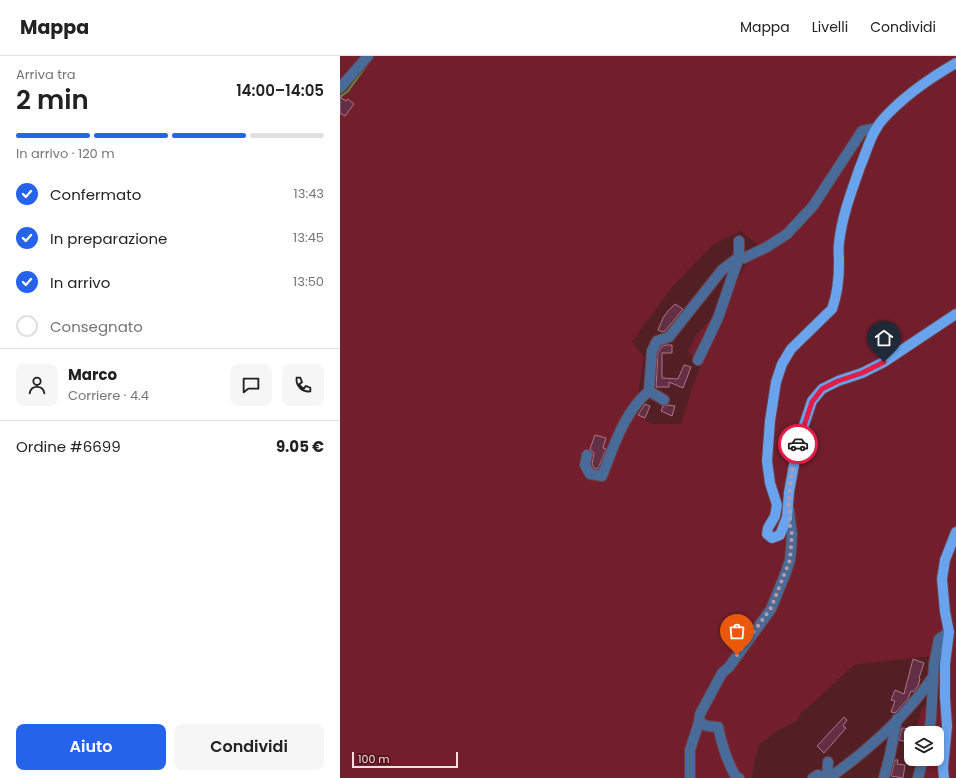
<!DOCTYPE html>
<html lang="it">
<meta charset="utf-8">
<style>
:root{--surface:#fff;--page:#f6f6f6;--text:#222;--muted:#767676;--line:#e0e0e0;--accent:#2563eb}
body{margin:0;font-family:Poppins,sans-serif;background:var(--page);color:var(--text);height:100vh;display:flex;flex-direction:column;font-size:15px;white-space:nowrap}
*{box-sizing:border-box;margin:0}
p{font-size:13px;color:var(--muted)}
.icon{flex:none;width:22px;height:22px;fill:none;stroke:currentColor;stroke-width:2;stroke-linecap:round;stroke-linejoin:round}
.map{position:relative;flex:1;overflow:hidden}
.sheet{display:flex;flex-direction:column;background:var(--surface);width:340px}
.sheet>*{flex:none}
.fabs{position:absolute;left:564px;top:670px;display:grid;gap:8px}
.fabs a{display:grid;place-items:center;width:40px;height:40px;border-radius:8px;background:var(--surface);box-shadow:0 2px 6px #0003;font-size:20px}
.scale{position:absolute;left:12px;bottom:10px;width:106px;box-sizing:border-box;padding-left:4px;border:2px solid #fedcdd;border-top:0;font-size:11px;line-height:14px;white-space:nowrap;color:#fedcdd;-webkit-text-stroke:3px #47151b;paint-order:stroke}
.pin{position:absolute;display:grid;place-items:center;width:34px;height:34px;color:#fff;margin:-41px -17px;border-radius:50% 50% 50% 0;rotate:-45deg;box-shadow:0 0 4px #0007}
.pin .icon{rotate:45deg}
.courier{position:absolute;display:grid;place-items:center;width:40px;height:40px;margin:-20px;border:3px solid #e11d48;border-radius:50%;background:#fff;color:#222;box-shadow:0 1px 5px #0007}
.headline em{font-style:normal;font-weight:600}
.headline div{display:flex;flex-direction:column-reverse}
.headline{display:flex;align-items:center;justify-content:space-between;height:68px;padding:0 16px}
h1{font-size:26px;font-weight:600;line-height:30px}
.bar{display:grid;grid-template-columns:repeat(4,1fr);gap:6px 4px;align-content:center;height:48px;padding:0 16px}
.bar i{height:5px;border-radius:3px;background:var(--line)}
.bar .on{background:var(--accent)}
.bar p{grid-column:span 4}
.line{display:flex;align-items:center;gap:10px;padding:0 16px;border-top:1px solid var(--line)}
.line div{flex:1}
.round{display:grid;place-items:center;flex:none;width:42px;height:42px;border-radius:8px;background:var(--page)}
ol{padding:0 16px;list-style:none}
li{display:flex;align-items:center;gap:12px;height:44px}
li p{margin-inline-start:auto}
li .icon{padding:4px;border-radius:50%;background:var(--accent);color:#fff;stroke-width:4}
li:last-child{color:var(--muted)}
li i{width:22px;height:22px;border:2px solid var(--line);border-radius:50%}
.primary-button{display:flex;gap:8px;margin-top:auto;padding:8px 16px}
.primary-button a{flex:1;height:46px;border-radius:8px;background:var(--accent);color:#fff;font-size:16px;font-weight:600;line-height:46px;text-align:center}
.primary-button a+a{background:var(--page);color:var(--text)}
header{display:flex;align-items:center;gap:24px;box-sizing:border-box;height:56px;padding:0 20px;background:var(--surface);border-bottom:1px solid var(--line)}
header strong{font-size:19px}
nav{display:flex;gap:22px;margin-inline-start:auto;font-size:14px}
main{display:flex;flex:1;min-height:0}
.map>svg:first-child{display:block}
.green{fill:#721e2c;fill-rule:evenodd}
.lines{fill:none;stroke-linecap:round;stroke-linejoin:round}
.stream{stroke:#5b8f3e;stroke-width:2}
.building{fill:#622f44;stroke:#af768b}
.minor-casing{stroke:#6e3d42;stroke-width:12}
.major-casing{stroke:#6e3d42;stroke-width:12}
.minor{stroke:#486b99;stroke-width:10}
.major{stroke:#69a2ed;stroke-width:10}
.done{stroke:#c29a9d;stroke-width:4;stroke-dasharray:0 7.2}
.route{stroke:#e11d48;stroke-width:5}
</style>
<header>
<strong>Mappa</strong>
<nav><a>Mappa</a><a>Livelli</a><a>Condividi</a></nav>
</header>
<main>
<section class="sheet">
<div class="headline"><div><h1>2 min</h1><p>Arriva tra</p></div><em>14:00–14:05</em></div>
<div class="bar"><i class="on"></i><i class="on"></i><i class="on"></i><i></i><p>In arrivo · 120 m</p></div>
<ol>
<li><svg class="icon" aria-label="check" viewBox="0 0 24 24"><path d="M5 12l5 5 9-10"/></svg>Confermato<p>13:43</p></li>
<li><svg class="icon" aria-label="check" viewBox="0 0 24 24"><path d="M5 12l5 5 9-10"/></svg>In preparazione<p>13:45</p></li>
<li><svg class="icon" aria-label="check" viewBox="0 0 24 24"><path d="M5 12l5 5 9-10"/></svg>In arrivo<p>13:50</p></li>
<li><i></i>Consegnato</li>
</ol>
<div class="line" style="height:72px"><a class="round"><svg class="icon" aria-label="person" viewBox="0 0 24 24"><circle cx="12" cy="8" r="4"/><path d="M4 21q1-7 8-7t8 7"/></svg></a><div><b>Marco</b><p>Corriere · 4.4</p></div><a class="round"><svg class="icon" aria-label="chat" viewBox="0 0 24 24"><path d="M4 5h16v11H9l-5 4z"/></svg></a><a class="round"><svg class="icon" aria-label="phone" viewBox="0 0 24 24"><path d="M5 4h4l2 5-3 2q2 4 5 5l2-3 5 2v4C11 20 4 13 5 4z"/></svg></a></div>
<div class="line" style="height:52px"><div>Ordine #6699</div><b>9.05 €</b></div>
<div class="primary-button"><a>Aiuto</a><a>Condividi</a></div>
</section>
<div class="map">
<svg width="616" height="722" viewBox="0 0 616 722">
<rect width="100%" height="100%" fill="#521f25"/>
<path class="green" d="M0 0H616V722H580L579 703H597V677H577V670L582 651 605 653 603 599 528 607 514 609 464 655H462L457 665 437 675 420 688 415 703 412 722H0ZM401 175 422 193 405 210 382 254 370 264 356 279 348 295 360 311 351 335 341 368H312L295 357 304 301 292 286 332 231 374 188Z"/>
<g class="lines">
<path class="stream" d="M0 41 8 35 29 6"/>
</g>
<path class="building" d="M0 41 6 45 8 43 14 48 5 60 0 57Z
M335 248 343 253 325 275 322 276 318 274 323 262 328 255Z
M326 289H332V297H322V322L338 323 344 309 351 311 343 332 329 326V331H316L318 297 322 290Z
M305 348 310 350 305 362 298 359Z
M328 349 335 350 332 360 321 355 323 350Z
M255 379 266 382 263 392 266 393 258 413 254 412 252 408 254 397 250 393Z
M573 603 584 607 579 622 580 623 578 630 573 636 571 635 568 643 555 657 551 656 555 645 551 644 555 634 564 638Z
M504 661 507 664 503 670 506 672 484 697 477 690Z
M562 672 571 673V687L559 684Z
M555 704H558L557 708 565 709 563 722 551 720Z"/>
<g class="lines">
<g class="minor-casing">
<path id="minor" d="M0 32 28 0
M358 304 378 262 399 201V185
M324 344 309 335 312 295 317 285 329 281 382 214 399 201 404 202 427 191 447 178 473 150 522 75 537 72
M247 399 245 409 250 418 262 420C274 390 284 356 309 335
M359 666 367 670 378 671C382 689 387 706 396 721L399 722
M589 677 591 662 594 609 599 583 609 576
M350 722V694L359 666 360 658 382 617 389 611 431 553 446 516 450 504 451 494 452 478 449 454
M473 722 478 719 485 722
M487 722 488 706
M489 722C527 695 566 660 593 621
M544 722 550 699 557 663
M578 722 583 703"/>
</g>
<g class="major-casing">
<path id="major" d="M616 7C590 22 564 40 544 62 531 76 527 95 520 111 511 137 502 160 499 187 498 193 499 200 499 206 499 223 498 237 492 253L451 293 442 308 436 326 430 365 427 405 430 427 437 449 435 460 428 472 427 478 432 482 440 479 447 461 449 436 458 387 472 345 482 333 498 325 522 317 544 306 616 258
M604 722 603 712 607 670 605 642V608L609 576 605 556 602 523 605 504 616 476"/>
</g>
<use href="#minor" class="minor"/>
<use href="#major" class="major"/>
</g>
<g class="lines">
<path class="done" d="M397 599 431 552 450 504 452 478 450 469V456L448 452 451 422 458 388"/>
<path class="route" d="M458 388 472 346 482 333 498 325 522 317 544 306"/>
</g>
</svg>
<div class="fabs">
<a><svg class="icon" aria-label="layers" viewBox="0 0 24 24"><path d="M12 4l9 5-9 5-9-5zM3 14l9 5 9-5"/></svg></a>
</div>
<div class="scale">100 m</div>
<div class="pin" style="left:397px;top:599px;background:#ea580c"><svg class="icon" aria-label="bag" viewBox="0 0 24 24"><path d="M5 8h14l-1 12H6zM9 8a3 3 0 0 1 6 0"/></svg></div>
<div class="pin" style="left:544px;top:306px;background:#1f2937"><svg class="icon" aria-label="home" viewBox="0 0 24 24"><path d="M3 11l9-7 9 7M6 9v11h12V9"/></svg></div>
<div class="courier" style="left:458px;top:388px"><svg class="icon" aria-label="car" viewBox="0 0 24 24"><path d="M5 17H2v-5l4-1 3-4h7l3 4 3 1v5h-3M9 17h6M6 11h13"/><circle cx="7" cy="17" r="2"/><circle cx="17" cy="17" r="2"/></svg></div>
</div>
</main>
